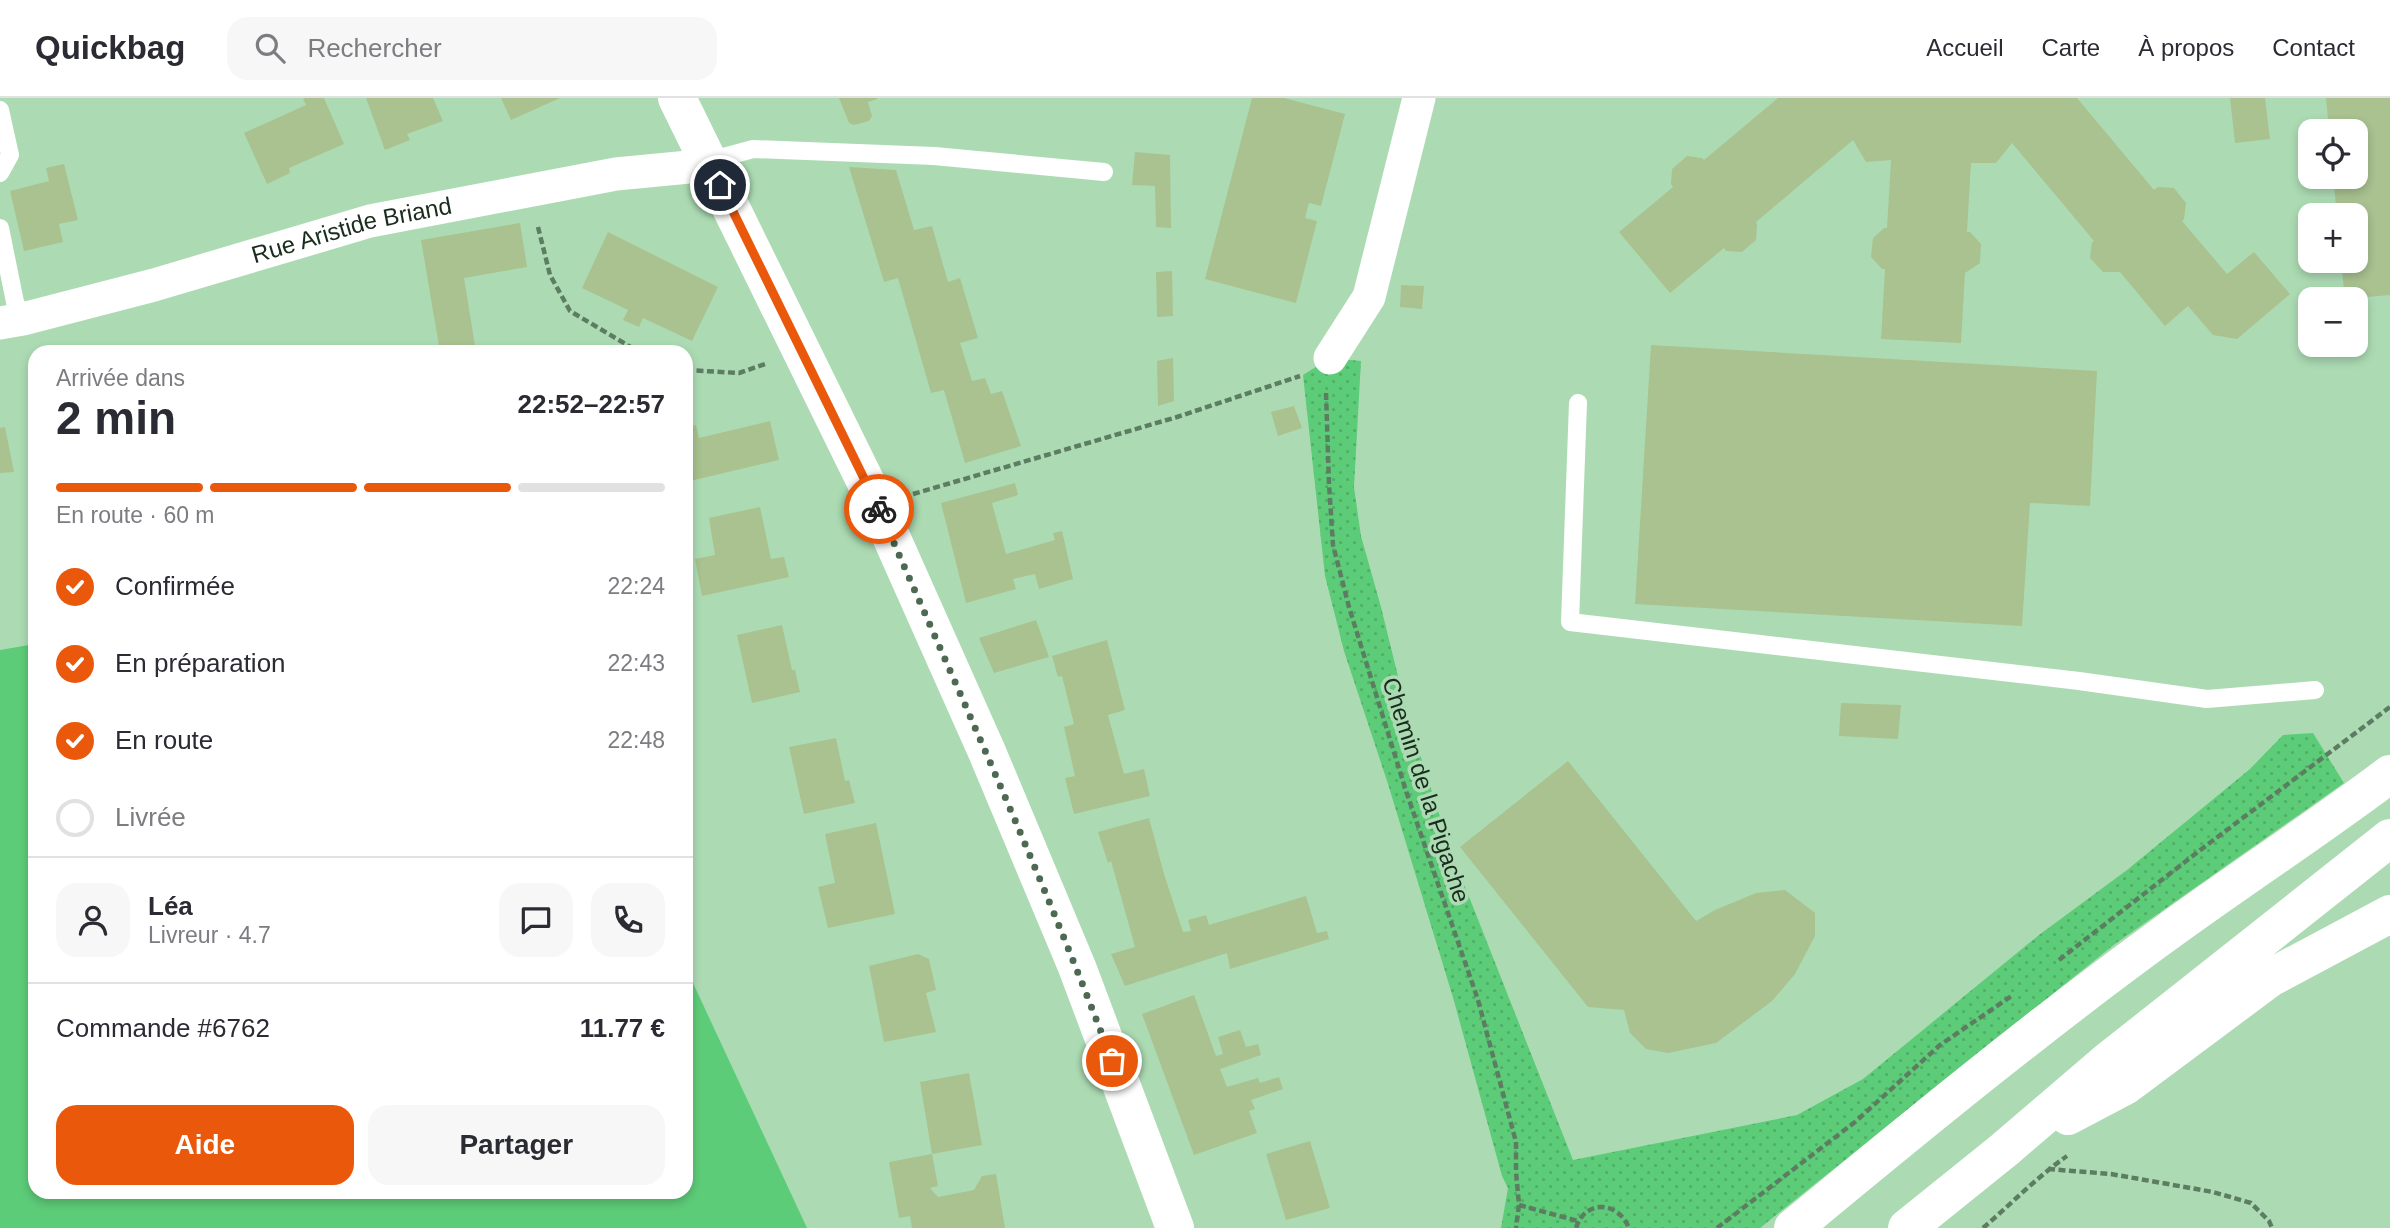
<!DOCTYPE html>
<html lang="fr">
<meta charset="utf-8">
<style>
:root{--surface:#fff;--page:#f7f7f7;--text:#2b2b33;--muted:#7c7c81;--line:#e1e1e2;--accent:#ea580c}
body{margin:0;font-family:Helvetica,sans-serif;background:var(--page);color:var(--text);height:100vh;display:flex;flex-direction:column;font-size:26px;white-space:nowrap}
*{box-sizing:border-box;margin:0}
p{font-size:23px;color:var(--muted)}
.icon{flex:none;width:38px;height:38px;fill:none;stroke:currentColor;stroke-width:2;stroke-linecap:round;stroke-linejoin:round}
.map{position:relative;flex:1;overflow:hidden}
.sheet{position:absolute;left:28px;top:247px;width:665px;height:854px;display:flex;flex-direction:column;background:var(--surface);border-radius:21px;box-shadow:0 4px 10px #0003}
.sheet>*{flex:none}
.controls{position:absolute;left:2298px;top:21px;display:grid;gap:14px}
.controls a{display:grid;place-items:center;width:70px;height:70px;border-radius:14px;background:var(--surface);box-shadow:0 4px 10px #0003;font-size:35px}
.pin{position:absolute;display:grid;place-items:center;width:60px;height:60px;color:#fff;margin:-30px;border:4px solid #fff;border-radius:50%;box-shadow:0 2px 7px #0007}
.courier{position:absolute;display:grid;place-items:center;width:70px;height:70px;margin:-35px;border:5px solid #ea580c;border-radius:50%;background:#fff;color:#222;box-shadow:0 2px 9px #0007}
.headline em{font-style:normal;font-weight:800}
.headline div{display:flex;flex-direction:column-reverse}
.headline{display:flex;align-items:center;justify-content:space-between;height:119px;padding:0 28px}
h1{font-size:46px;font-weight:800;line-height:52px}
.bar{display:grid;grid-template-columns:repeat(4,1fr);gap:10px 7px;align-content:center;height:84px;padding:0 28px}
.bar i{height:9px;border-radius:5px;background:var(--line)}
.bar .selected{background:var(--accent)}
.bar p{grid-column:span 4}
.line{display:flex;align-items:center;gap:18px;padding:0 28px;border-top:2px solid var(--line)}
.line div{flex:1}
.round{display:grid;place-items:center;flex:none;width:74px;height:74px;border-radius:21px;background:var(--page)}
ol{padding:0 28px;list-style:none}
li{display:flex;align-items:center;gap:21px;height:77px}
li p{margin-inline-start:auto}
li .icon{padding:7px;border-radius:50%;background:var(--accent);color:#fff;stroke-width:4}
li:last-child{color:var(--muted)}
li i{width:38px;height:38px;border:4px solid var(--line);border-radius:50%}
.primary-button{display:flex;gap:14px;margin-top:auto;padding:14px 28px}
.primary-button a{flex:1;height:80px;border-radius:21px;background:var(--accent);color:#fff;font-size:28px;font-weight:800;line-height:80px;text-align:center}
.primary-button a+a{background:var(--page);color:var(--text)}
header{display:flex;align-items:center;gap:42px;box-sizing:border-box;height:98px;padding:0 35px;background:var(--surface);border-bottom:2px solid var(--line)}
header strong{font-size:33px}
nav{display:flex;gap:38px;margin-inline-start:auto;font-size:24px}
.search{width:490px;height:63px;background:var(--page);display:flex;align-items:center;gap:18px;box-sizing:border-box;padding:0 24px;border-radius:21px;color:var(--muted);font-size:26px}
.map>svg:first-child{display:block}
.grass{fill:url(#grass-dots)}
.park{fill:#5dcc78}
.building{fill:#a9c290}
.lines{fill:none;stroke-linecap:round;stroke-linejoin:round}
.path{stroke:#5d7d62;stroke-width:4.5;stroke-dasharray:7 3.5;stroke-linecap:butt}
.service{stroke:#fff;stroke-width:18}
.minor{stroke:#fff;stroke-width:33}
.secondary{stroke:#fff;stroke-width:38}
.primary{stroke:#fff;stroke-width:38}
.done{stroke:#4d6952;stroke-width:7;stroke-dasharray:0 12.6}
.route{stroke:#ea580c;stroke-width:9}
.labels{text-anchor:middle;stroke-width:7;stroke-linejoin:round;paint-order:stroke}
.street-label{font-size:24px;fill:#1a2c1d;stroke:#acdbb3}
</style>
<header>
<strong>Quickbag</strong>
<div class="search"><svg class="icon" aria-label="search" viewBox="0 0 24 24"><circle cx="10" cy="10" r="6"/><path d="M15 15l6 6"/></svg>Rechercher</div>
<nav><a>Accueil</a><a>Carte</a><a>À propos</a><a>Contact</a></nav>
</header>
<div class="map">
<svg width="2390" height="1130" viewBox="0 0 2390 1130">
<defs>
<pattern id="grass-dots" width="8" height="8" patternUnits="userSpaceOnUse" patternTransform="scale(1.75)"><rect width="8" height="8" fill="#5dcc78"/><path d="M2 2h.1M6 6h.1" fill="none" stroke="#50af67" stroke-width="1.8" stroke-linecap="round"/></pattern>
</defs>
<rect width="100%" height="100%" fill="#acdbb3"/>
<path class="grass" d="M1330 260 1361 263 1354 389 1361 438 1381 509 1408 619 1451 753 1573 1062 1797 1017 1863 981 2039 837 2127 772 2250 671 2283 637 2313 635 2344 685 2115 846 1760 1130H1501L1508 1090 1502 1078 1454 903 1388 686 1344 553 1325 478 1303 277Z"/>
<path class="park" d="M35 546V1094H686V870L807 1130H0V552Z"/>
<path class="building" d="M305 0H324L344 46 289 70 290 75 267 86 244 35 306 7 303 1Z
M366 0H433L443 23 407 36 410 42 385 52Z
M501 0H560L511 22Z
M839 0H877V1L868 4 872 18 869 23 854 27 849 25Z
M1252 0H1284L1345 16 1321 108 1309 105 1305 120 1317 123 1296 205 1205 181Z
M1778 0H2077L2154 92 2158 89 2174 90 2186 105 2184 121 2182 123 2227 176 2254 154 2290 196 2237 241 2213 237 2188 208 2165 228 2120 174H2103L2090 160 2092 144 2094 143 2012 45 1996 65H1971L1967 134H1970L1981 146 1980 165 1965 175 1961 245 1881 241 1885 171H1882L1871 159 1873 140 1884 130H1887L1891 62 1866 64 1853 42 1756 124 1757 126 1756 142 1742 154 1726 153 1724 150 1670 195 1619 134 1673 89 1671 86 1672 71 1687 58 1702 60 1704 62Z
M2230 0H2265L2270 41 2235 45Z
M2326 0H2390V197L2345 201 2341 163H2356V117H2337L2333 79H2356V33H2329Z
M1135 54 1170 57 1171 130 1156 129 1155 88 1132 87Z
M64 66 78 122 59 126 63 144 24 153 10 93 49 83 46 70Z
M849 69 896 72 914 132 932 128 948 184 960 180 978 240 960 245 972 283 985 280 991 296 1002 293 1021 348 965 365 944 292 931 295 898 180 884 184Z
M520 125 527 169 464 180 476 254H440L421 142Z
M608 134 718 189 692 243 643 220 639 229 623 222 628 212 582 190Z
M1172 173 1173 218 1157 219 1156 174Z
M1401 187 1424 188 1422 211 1400 209Z
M1651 247 2097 273 2090 408 2030 405 2022 528 1635 506Z
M1173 260 1174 303 1158 308 1157 263Z
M1294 308 1302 330 1278 338 1271 314Z
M770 323 779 362 686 384V330L696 327 699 340Z
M5 329 14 374 0 375V330Z
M1015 385 1018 397 992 405 1006 456 1055 442 1053 435 1062 433 1073 481 1039 491 1035 476 1013 481 1016 491 966 505 941 405Z
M760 409 771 461 784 459 789 479 702 498 695 461 715 457 709 420Z
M1036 522 1049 559 994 575 979 540Z
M782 527 792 572H795L800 594 752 605 737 537Z
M1107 542 1125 612 1108 617 1124 676 1144 671 1150 698 1074 716 1065 680 1075 678 1064 629 1074 626 1062 578 1058 579 1052 558Z
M1841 605 1901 607 1898 641 1839 638Z
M836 640 845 683 849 682 855 705 804 716 789 649Z
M1568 663 1696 823 1715 812 1756 795 1785 792 1815 815V838L1795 876 1772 903 1716 945 1668 955 1646 951 1630 935 1624 912 1588 909 1460 749Z
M1149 720 1164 776 1183 834 1191 833 1188 822 1206 817 1209 827 1306 798 1317 835 1327 833 1329 841 1230 871 1227 855 1125 888 1111 856 1135 849 1111 763 1108 765 1098 734Z
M876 725 895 816 828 830 818 789 835 785 825 736Z
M918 856 929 861 936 892 926 895 936 934 884 944 869 868Z
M1194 897 1216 958 1223 956 1218 939 1240 932 1246 949 1258 946 1261 957 1220 971 1227 989 1258 980 1260 985 1279 979 1283 991 1251 1002 1255 1011 1249 1013 1257 1035 1194 1057 1142 916Z
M969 975 982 1047 932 1056 920 984Z
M1310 1043 1330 1110 1286 1122 1266 1056Z
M932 1056 938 1088 930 1090 938 1099 974 1092 982 1078 996 1076 1005 1130H912L910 1118 899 1120 889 1064Z"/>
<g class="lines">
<path class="path" d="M538 129 550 177 570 213 639 254
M686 272 739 275 765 266
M1326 295 1329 386 1333 447 1349 509 1406 693 1478 902 1516 1044V1074L1519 1107 1516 1130
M913 396 1177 319 1300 278
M2059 862 2199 753 2390 609
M2048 1071 2111 1076 2213 1094 2251 1105 2269 1123 2272 1130
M1519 1107 1578 1123
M1576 1130C1585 1101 1618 1103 1629 1130
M1717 1130 1855 1024 1940 947 2013 897
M1983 1130C2011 1106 2037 1079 2067 1058"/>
<path class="service" d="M0 12 10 57 0 75
M709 63 753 51 934 58 1104 74
M0 130 15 204 23 221
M1578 305 1570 524 2079 583 2207 601 2315 592"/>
<g class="minor">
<path id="s1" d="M0 225 23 221 154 187 370 123 616 76 689 69 709 63"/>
<path d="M1330 260 1369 199 1419 0"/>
</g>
<path class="secondary" d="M677 0 877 407 987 654 1077 869 1175 1130"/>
<path class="primary" d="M2068 1018 2125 988 2270 880 2390 816
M1793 1130C1915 1029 2038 928 2166 835 2240 781 2317 731 2390 676
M1907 1130 2004 1052 2108 963 2390 740"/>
</g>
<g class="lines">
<path class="done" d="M879 411C959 594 1042 776 1112 963"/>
<path class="route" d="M720 87 879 411"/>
</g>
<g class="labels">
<g class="street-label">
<text dy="8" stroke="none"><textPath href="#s1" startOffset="364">Rue Aristide Briand</textPath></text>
<text transform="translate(1426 692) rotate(72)" y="8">Chemin de la Pigache</text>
</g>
</g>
</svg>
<div class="controls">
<a><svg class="icon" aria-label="locate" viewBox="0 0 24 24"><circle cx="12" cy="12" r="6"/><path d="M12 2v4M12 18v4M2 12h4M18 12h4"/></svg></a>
<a>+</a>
<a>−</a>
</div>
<div class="pin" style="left:1112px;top:963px;background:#ea580c"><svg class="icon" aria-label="bag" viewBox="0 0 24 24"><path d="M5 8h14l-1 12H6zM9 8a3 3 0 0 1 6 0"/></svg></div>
<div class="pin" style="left:720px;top:87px;background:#1f2937"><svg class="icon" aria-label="home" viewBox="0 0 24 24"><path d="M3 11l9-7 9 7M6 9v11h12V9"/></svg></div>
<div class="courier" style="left:879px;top:411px"><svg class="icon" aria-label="bike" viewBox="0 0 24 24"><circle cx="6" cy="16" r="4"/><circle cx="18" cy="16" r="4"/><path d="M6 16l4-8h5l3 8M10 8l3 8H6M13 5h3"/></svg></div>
<section class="sheet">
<div class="headline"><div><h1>2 min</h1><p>Arrivée dans</p></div><em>22:52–22:57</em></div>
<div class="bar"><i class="selected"></i><i class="selected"></i><i class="selected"></i><i></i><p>En route · 60 m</p></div>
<ol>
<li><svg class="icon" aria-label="check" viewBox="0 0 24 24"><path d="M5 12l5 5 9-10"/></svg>Confirmée<p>22:24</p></li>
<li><svg class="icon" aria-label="check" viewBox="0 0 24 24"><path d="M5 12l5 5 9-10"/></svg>En préparation<p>22:43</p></li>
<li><svg class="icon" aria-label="check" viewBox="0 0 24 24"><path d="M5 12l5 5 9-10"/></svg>En route<p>22:48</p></li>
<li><i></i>Livrée</li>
</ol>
<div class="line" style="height:126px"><a class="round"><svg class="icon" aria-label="person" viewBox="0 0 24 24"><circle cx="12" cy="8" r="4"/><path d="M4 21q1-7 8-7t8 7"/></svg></a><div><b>Léa</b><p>Livreur · 4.7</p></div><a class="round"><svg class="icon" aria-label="chat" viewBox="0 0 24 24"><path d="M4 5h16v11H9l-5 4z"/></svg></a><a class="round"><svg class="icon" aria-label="phone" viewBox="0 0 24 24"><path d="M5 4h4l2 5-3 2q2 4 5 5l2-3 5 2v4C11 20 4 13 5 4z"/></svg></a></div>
<div class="line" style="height:91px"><div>Commande #6762</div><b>11.77 €</b></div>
<div class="primary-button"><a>Aide</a><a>Partager</a></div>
</section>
</div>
